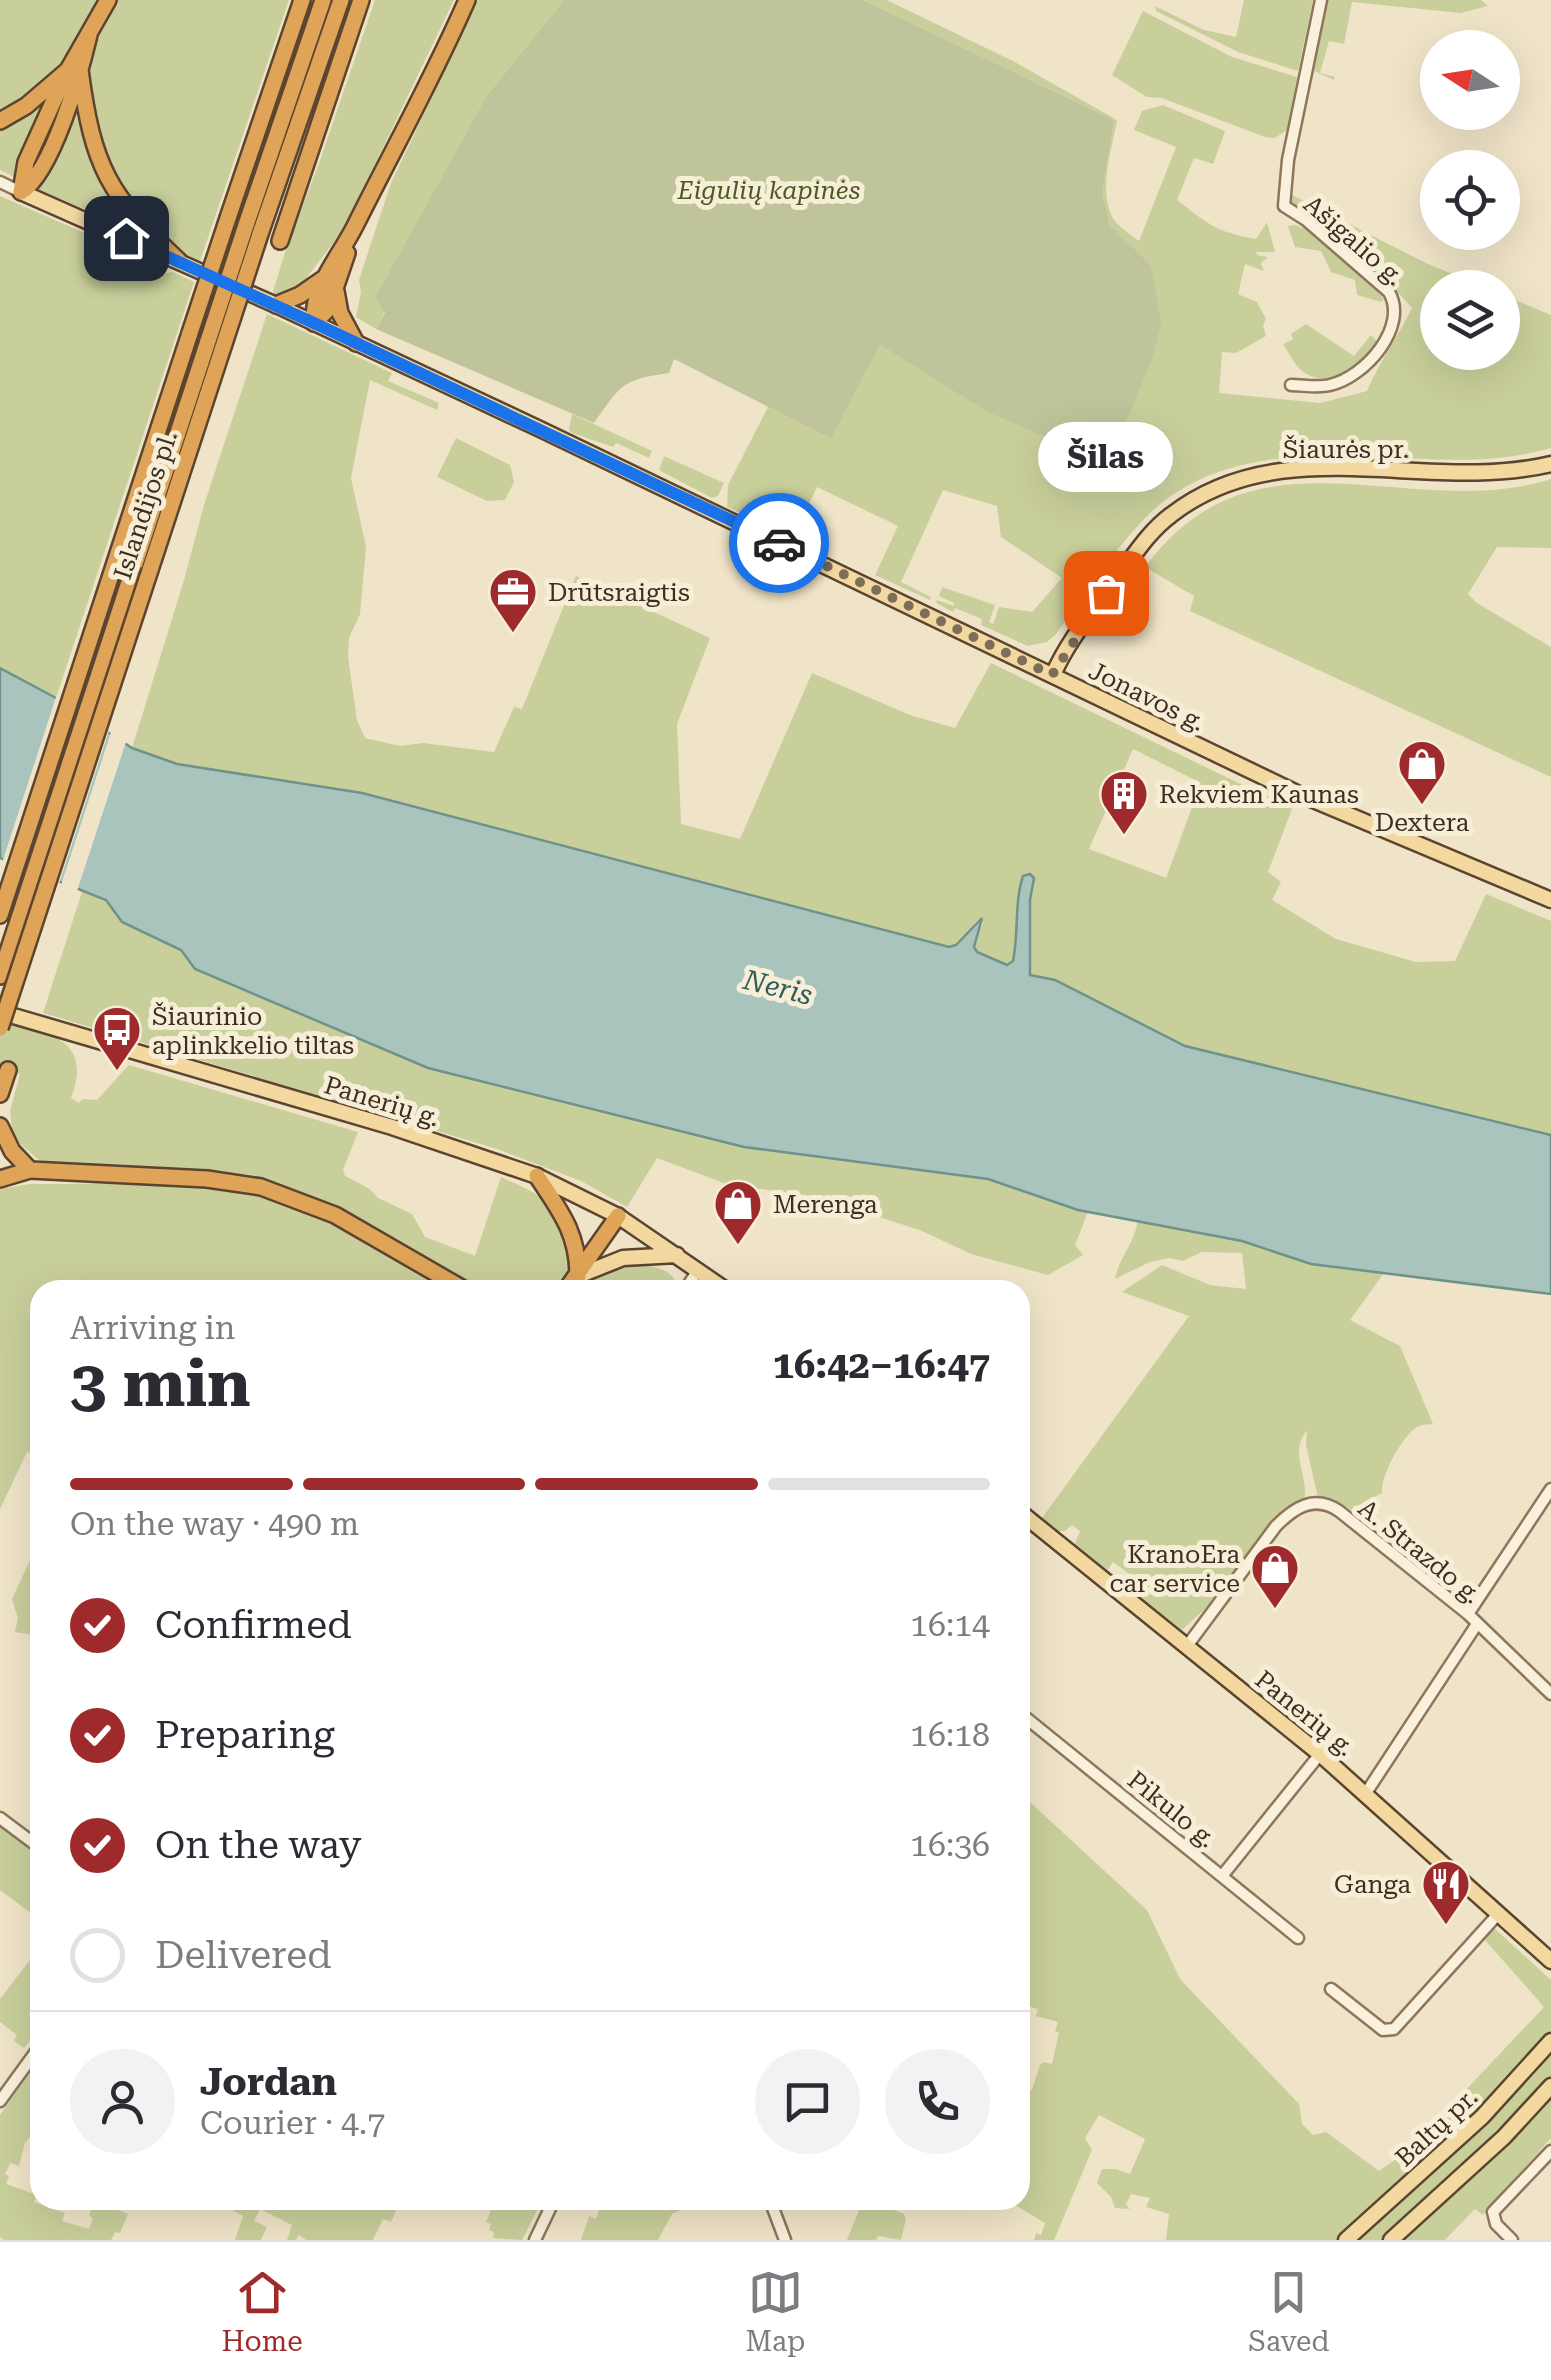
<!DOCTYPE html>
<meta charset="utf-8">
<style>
:root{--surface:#fff;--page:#f2f2f3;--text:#2b2b33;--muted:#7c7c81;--line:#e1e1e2;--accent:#9e2a2b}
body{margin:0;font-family:"Roboto Serif",serif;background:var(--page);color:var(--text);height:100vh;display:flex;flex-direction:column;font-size:38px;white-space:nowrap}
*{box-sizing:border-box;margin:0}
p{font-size:32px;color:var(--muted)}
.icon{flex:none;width:55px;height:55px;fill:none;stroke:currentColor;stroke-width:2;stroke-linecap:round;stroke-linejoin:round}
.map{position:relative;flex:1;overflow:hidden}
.panel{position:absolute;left:30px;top:1280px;width:1000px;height:930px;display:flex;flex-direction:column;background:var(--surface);border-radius:30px;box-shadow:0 10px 40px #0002}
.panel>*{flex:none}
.needle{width:65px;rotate:282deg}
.fabs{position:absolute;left:1420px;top:30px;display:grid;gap:20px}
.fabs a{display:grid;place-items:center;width:100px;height:100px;border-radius:50%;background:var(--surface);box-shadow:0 10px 40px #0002;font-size:50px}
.pin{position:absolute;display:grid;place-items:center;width:85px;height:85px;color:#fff;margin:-42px;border-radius:20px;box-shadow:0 5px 15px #0006}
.courier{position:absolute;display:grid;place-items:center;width:100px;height:100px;margin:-50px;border:8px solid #1a73e8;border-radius:50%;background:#fff;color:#222;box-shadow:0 2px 12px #0007}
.bubble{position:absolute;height:70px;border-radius:35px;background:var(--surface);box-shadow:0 10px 40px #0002;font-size:32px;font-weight:700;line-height:70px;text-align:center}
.headline em{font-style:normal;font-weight:700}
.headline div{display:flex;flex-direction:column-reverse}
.headline{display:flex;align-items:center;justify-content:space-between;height:170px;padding:0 40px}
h1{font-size:65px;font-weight:700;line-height:75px}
.bar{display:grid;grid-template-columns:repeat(4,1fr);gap:15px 10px;align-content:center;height:120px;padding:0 40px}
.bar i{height:12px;border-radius:8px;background:var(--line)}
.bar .active{background:var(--accent)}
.bar p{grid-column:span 4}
.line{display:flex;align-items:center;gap:25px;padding:0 40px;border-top:2px solid var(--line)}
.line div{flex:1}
.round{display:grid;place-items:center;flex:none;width:105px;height:105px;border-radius:52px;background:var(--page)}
ol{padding:0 40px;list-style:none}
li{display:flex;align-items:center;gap:30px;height:110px}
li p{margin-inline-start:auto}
li .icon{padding:10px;border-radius:50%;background:var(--accent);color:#fff;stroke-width:4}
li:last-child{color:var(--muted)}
li i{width:55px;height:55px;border:5px solid var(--line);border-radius:50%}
.tabs{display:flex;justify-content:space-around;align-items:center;height:140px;border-top:2px solid var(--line);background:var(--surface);font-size:28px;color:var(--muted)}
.tabs a{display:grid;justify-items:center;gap:5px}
.tabs .active{color:var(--accent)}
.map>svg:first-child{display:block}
.green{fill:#c9cf9b;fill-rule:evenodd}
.cemetery{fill:#bfc49a}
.water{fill:#a9c4bc;stroke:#6f938a;stroke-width:2.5}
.pier{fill:#f0e4c8}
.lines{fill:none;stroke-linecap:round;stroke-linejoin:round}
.minor-casing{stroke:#8d765c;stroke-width:15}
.major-casing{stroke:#5b4430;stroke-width:19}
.highway-casing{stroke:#5b4430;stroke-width:20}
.minor{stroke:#faf1dc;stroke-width:10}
.major{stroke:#f3d9a0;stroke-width:14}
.highway{stroke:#e0a458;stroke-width:15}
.highway-bridge-casing{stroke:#5b4430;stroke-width:20;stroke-linecap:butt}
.highway-bridge{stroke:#e0a458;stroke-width:15}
.done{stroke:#7c6e5b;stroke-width:10;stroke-dasharray:0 18}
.route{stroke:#1a73e8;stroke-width:12}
.labels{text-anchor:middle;stroke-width:10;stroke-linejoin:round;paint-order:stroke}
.park-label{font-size:25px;font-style:italic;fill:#4d5a26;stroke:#f7eed8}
.street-label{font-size:25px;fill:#3d2e20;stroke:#f7eed8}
.poi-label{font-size:25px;fill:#3d2e20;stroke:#f7eed8;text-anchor:start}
.water-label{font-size:28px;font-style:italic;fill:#2f5d5a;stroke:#f7eed8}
</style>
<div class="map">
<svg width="1551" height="2240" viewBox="0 0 1551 2240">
<rect width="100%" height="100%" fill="#f0e4c8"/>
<path class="green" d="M0 0H98L54 77 0 116Z
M117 0H289L200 261C191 257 181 253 172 248 125 220 83 125 89 71 91 45 104 23 117 0Z
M375 0H454L344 229 301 285 283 296 272 295 287 246 318 166Z
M478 0H564L488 94 376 329 356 317 361 292 359 280 391 183Z
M863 0H886L897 5 1013 61 1117 120C1112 149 1097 192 1114 220 1120 228 1131 235 1139 241L1176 147 1134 130 1142 111 1163 105 1225 131 1213 164 1194 158 1177 200C1208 224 1216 232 1256 239L1267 222 1275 252H1256L1257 255 1268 257 1261 263 1264 271 1245 264 1238 294 1257 302 1266 319 1263 325 1266 336 1236 353 1222 352 1219 393 1320 403 1367 391C1379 362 1398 337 1412 308 1377 267 1335 236 1292 204L1290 194 1428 264 1484 287 1438 288V352H1502L1503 295 1551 315V448C1495 464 1441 460 1383 457 1300 453 1208 454 1145 518 1112 552 1084 596 1056 634L1047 642 1028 646 981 625 982 619 955 608 953 612 936 603 937 600 954 606V603L939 596 942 587 995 605 989 622 993 624 999 607 1032 612 1062 578 1001 537 997 506 943 490 901 582 931 597 930 600 875 575 898 526 817 487 805 512 792 507 785 523 772 527 727 507 728 485 768 407 831 439 880 345 985 411 1151 265 1110 225 1102 192 1114 120Z
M1244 0H1313L1298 71 1238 52 1156 11 1155 6 1204 30 1236 37Z
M1328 0H1481L1488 6 1460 13 1352 2 1344 44 1329 41 1320 73 1335 77 1334 80 1314 71Z
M1143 11 1232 57 1297 77 1287 130 1275 138 1265 137 1162 98 1147 97 1112 75Z
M77 88 80 100 142 234 36 188Z
M54 93 14 177 0 170V125Z
M0 196 144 259 150 263 149 270 158 274 173 272 194 282 56 698 0 668Z
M1295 225C1329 237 1359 273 1384 299L1381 302 1357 295 1355 280 1331 272 1321 251 1295 247 1288 226Z
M267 314 392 373 388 381 439 403 437 410 370 380 351 478 366 547 360 614 349 638 348 657 357 720 365 738 400 746 423 743 494 752 514 707 522 709 576 576 710 638 677 724 681 824 740 839 812 673 910 715 955 728 991 663 1292 809 1268 872 1281 882 1272 900 1336 939 1416 962 1455 961 1486 894 1551 921V1135L1185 1046 1055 980 1030 975V900L1034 879 1018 902 1017 940 1013 961 1007 965 977 952 974 941 983 923 978 920 956 945 949 947 362 793 177 764 132 748 184 580 204 505ZM1133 749 1201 783 1166 878 1089 849Z
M1306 324 1354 356 1371 335 1378 342C1359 362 1333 393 1302 371 1295 365 1288 352 1283 344L1293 339 1291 334Z
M572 414 652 451 649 458 616 443 613 447 572 433 569 430Z
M456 438 510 465 514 482 505 500 487 501 437 477Z
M664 456 724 483 718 496 712 498 659 470Z
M1551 479V548L1497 547 1468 594 1477 603 1551 647V777L1190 611 1194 596 1145 567C1256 417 1410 524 1551 479Z
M82 892 106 900 123 922 181 950 195 969 428 1068 744 1147 988 1179 1088 1212 1075 1245 1083 1255 1048 1275 971 1254 922 1231 822 1198 726 1184 657 1158 627 1207 581 1181 497 1149 43 1013Z
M0 1020C46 1034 94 1036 71 1098L79 1103 83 1099 97 1100 129 1065 358 1132 343 1170 345 1176 370 1189 378 1198 412 1214 425 1237 475 1256 501 1177C513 1183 527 1188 537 1195 568 1216 586 1263 554 1290H476L332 1204 265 1180 190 1170 45 1165 19 1143 12 1129 10 1111 20 1074 2 1068 0 1071Z
M30 1184C103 1185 198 1178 268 1198 332 1216 390 1257 446 1290H40V1457L27 1452 0 1509V1189Z
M1138 1221 1242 1241 1311 1264 1384 1273 1350 1320 1400 1346 1433 1424C1427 1425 1422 1424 1417 1427 1402 1436 1380 1477 1382 1493L1365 1502 1358 1513 1331 1500 1318 1498 1306 1445 1307 1430C1289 1453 1307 1472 1305 1497L1278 1515 1206 1608 1182 1630 1130 1589 1136 1579 1113 1562 1107 1571 1074 1546 1080 1531 1072 1525 1065 1531H1058L1042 1518 1189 1316 1122 1292 1162 1265 1210 1285 1246 1289 1242 1253 1202 1252 1183 1261 1170 1258 1150 1262 1115 1279C1120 1256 1133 1246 1138 1221Z
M623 1264C643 1265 676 1264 677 1290H580L605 1269Z
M37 1545H40V1636L15 1632 18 1618 12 1599Z
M1020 1793 1147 1910 1180 1979 1299 2104 1302 2124 1313 2135 1326 2132 1379 2171 1409 2150 1544 2007 1484 1939 1493 1927 1551 1980V2031L1482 2108 1337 2240H1166L1169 2214 1146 2207 1150 2198 1131 2194 1126 2204 1130 2209 1115 2208 1111 2197 1097 2183 1102 2169H1116L1130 2174 1145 2139 1099 2115 1085 2138 1092 2150 1054 2240H1034L1036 2233 1041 2235 1045 2223 1007 2200H1020V2095L1023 2088 1032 2090 1040 2065 1044 2062 1052 2064 1059 2033 1055 2031 1058 2022 1036 2016 1038 2009 1020 2004Z
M0 1824 40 1854V1920L0 1890Z
M40 1947V2030L24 2048 14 2041 17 2035 0 2022V1999Z
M1551 2052V2076L1492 2140 1381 2240H1354Z
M40 2058V2124L25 2143 19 2166 10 2163 5 2174 9 2176 6 2184 37 2195 34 2202 65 2213 62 2221 89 2229 93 2218 89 2216 92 2207 78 2200H96L128 2214 120 2233 115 2232 111 2240H4L0 2237V2115Z
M1551 2097V2138L1483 2215 1475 2209 1445 2240H1402L1519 2131Z
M213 2200H401L391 2222 383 2219 373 2240H306L299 2235 296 2240H287L292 2225 260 2209 254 2221 267 2227 261 2240H235L243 2216Z
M495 2200H549L548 2203 542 2201 522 2240 493 2238 494 2232 489 2230 491 2224 486 2222Z
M602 2200H687L690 2206 672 2214 658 2240H581L589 2216 596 2219Z
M863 2200H871L904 2214 906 2219 901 2240 878 2236 876 2240H847Z"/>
<path class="cemetery" d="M564 0H863L1114 120 1102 192 1110 225 1151 265 1161 324 1152 360 1125 424 1093 444 1053 440 985 411 880 345 831 439 674 359 669 373C621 380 622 384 594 423L376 329 385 312 375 298 488 94Z"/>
<path class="water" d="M0 668 56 698 132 748 177 764 362 793 949 947 956 945 982 918 974 947 977 952 1007 965 1013 961C1019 933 1014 903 1023 876L1030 874 1034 878 1030 900V975L1055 980 1185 1046 1551 1135V1294L1311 1264 1242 1241 1078 1210 988 1179 744 1147 428 1068 195 969 181 950 122 922 106 900 0 858Z"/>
<path class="pier" d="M57 694 75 705 21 871 2 863Z
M77 706 110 728 58 887 22 872Z
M112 729 127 739 76 894 60 888Z"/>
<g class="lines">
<g class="minor-casing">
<path id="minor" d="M0 182 21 192
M1291 385C1303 385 1318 388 1330 385 1365 377 1409 327 1389 292L1306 220 1284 206 1288 160 1321 0
M685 1290 698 1270
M1468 1614 1551 1489
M1187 1646 1276 1526C1294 1508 1314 1494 1339 1511L1468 1614 1551 1694
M1020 1713 1298 1938
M1366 1793 1477 1624
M0 1818 40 1848
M1222 1876 1320 1754
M1331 1989 1383 2030 1394 2029 1499 1913
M0 2101 40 2046
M770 2200 785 2240
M535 2240 554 2200
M1512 2240 1496 2224 1493 2212 1551 2151"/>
</g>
<g class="major-casing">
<path id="major" d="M21 192 276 305 542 430 1299 794 1551 900
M1053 675C1068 640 1094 610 1116 579 1133 557 1148 532 1171 515 1283 428 1425 494 1551 464
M0 1012 392 1127 537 1176 618 1216 726 1290
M578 1276 623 1258 677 1255
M1020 1512 1320 1754 1551 1961
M1346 2240 1482 2117 1551 2041
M1391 2240 1504 2137 1551 2086"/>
</g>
<g class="highway-casing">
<path id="highway" d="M80 70C93 167 108 195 179 261
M0 121 26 106 68 70 108 0
M21 192C53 172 80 73 89 35
M21 192 26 162 64 78
M228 218 302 0
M246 225 323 0
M261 231 341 0
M280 241 361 0
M336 291 340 313 356 343
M276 305 300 295 323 279
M314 323C312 285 340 257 356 224 393 150 434 76 467 0
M314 323 328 309 347 253
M150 570 223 347
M0 915 190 333
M0 976 208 341
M0 1094 8 1070
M0 1126 12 1151 30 1170
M537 1176C560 1211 578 1233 578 1276
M0 1179 30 1170 207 1179 261 1187 335 1215 465 1290
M566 1290 618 1216"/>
</g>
<use href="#minor" class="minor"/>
<use href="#major" class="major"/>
<use href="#highway" class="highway"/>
<g class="highway-bridge-casing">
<path id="highway-bridge" d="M190 333 228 218
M208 341 246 225
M223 347 261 231
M0 1028 150 570"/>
</g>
<use href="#highway-bridge" class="highway-bridge"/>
</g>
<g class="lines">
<path class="done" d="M779 543 1052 675 1106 593"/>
<path class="route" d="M126 238 314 323 779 543"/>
</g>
<defs>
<g id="office-pin" transform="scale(2.5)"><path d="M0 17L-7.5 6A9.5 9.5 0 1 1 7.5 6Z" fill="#9e2a2b" stroke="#f7eed8"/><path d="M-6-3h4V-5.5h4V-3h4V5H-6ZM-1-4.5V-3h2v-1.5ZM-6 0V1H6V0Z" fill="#fff"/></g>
<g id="shop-pin" transform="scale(2.5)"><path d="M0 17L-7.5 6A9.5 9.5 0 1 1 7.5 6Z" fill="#9e2a2b" stroke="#f7eed8"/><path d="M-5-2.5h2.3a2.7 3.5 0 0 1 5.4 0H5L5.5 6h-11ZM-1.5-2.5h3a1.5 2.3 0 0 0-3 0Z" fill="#fff"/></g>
<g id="building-pin" transform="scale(2.5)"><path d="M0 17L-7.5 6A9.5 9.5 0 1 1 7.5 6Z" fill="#9e2a2b" stroke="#f7eed8"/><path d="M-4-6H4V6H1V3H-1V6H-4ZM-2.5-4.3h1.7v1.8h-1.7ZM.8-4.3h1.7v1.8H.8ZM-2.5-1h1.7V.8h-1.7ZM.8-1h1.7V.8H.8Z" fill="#fff"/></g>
<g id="bus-pin" transform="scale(2.5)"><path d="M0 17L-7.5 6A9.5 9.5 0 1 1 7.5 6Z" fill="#9e2a2b" stroke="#f7eed8"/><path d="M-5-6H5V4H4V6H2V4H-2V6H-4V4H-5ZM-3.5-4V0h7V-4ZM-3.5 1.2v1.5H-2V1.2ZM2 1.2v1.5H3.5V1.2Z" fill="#fff"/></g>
<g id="restaurant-pin" transform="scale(2.5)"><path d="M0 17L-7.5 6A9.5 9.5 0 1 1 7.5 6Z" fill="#9e2a2b" stroke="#f7eed8"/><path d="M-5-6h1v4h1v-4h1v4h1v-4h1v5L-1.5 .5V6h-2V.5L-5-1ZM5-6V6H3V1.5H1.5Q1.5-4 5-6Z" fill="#fff"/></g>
</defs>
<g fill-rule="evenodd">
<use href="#office-pin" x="513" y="592"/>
<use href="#shop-pin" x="1422" y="764"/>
<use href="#building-pin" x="1124" y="794"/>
<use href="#bus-pin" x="117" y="1030"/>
<use href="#shop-pin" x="738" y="1204"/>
<use href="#shop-pin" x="1275" y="1568"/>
<use href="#restaurant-pin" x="1446" y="1884"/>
</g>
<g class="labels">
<g class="park-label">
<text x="769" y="199">Eigulių kapinės</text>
</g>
<g class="street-label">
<text transform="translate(1354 240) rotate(41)" y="9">Ašigalio g.</text>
<text x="1346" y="458">Šiaurės pr.</text>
<text transform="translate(145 505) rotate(-72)" y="9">Islandijos pl.</text>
<text transform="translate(1147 696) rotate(26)" y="9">Jonavos g.</text>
<text transform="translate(382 1101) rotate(17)" y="9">Panerių g.</text>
<text transform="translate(1420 1551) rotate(39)" y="9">A. Strazdo g.</text>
<text transform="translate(1305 1713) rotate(39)" y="9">Panerių g.</text>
<text transform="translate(1172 1809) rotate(39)" y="9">Pikulo g.</text>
<text transform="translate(1436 2127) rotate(-43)" y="9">Baltų pr.</text>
</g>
<g class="poi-label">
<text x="548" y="601">Drūtsraigtis</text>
<text x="1159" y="803">Rekviem Kaunas</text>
<text x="1422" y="831" text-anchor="middle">Dextera</text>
<text x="152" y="1025">Šiaurinio<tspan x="152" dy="29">aplinkkelio tiltas</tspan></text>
<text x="773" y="1213">Merenga</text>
<text x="1240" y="1563" text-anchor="end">KranoEra<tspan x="1240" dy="29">car service</tspan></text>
<text x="1411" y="1893" text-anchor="end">Ganga</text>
</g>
<g class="water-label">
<text transform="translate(778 987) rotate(14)" y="10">Neris</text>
</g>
</g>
</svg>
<div class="fabs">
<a><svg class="needle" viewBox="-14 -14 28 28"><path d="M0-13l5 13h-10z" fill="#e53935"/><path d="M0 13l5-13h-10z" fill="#7c7c81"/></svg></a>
<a><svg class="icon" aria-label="locate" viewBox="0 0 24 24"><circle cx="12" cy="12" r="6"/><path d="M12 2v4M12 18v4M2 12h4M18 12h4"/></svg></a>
<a><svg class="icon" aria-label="layers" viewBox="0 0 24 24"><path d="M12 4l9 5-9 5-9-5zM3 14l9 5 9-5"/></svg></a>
</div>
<div class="pin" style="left:1106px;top:593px;background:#ea580c"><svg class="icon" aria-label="bag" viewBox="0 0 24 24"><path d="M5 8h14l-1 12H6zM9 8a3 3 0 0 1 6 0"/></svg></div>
<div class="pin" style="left:126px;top:238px;background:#1f2937"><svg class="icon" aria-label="home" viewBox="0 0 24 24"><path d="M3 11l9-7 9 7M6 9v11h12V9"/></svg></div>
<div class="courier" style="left:779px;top:543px"><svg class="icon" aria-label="car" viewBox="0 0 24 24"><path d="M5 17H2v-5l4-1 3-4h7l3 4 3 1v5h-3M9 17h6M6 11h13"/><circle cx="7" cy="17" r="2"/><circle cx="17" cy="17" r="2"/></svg></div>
<div class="bubble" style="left:1038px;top:422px;width:135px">Šilas</div>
<section class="panel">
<div class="headline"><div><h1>3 min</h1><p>Arriving in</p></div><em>16:42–16:47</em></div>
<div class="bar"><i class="active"></i><i class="active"></i><i class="active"></i><i></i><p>On the way · 490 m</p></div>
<ol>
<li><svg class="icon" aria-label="check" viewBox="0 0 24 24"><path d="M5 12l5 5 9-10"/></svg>Confirmed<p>16:14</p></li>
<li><svg class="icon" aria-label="check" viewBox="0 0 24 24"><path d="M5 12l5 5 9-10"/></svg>Preparing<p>16:18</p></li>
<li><svg class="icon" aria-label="check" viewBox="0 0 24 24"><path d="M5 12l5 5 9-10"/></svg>On the way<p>16:36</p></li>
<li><i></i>Delivered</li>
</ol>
<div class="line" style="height:180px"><a class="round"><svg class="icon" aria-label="person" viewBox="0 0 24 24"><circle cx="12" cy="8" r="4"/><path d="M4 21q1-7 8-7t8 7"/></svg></a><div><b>Jordan</b><p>Courier · 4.7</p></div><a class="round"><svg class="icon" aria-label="chat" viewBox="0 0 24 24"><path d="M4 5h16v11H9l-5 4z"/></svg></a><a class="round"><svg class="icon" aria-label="phone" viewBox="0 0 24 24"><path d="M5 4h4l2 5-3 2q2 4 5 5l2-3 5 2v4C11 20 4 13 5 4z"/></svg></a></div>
</section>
</div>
<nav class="tabs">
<a class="active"><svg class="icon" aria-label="home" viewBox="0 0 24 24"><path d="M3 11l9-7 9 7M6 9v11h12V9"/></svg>Home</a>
<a><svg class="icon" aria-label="map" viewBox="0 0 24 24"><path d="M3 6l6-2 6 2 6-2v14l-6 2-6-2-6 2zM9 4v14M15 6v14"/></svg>Map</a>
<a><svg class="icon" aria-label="saved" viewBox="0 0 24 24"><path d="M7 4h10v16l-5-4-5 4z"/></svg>Saved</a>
</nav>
